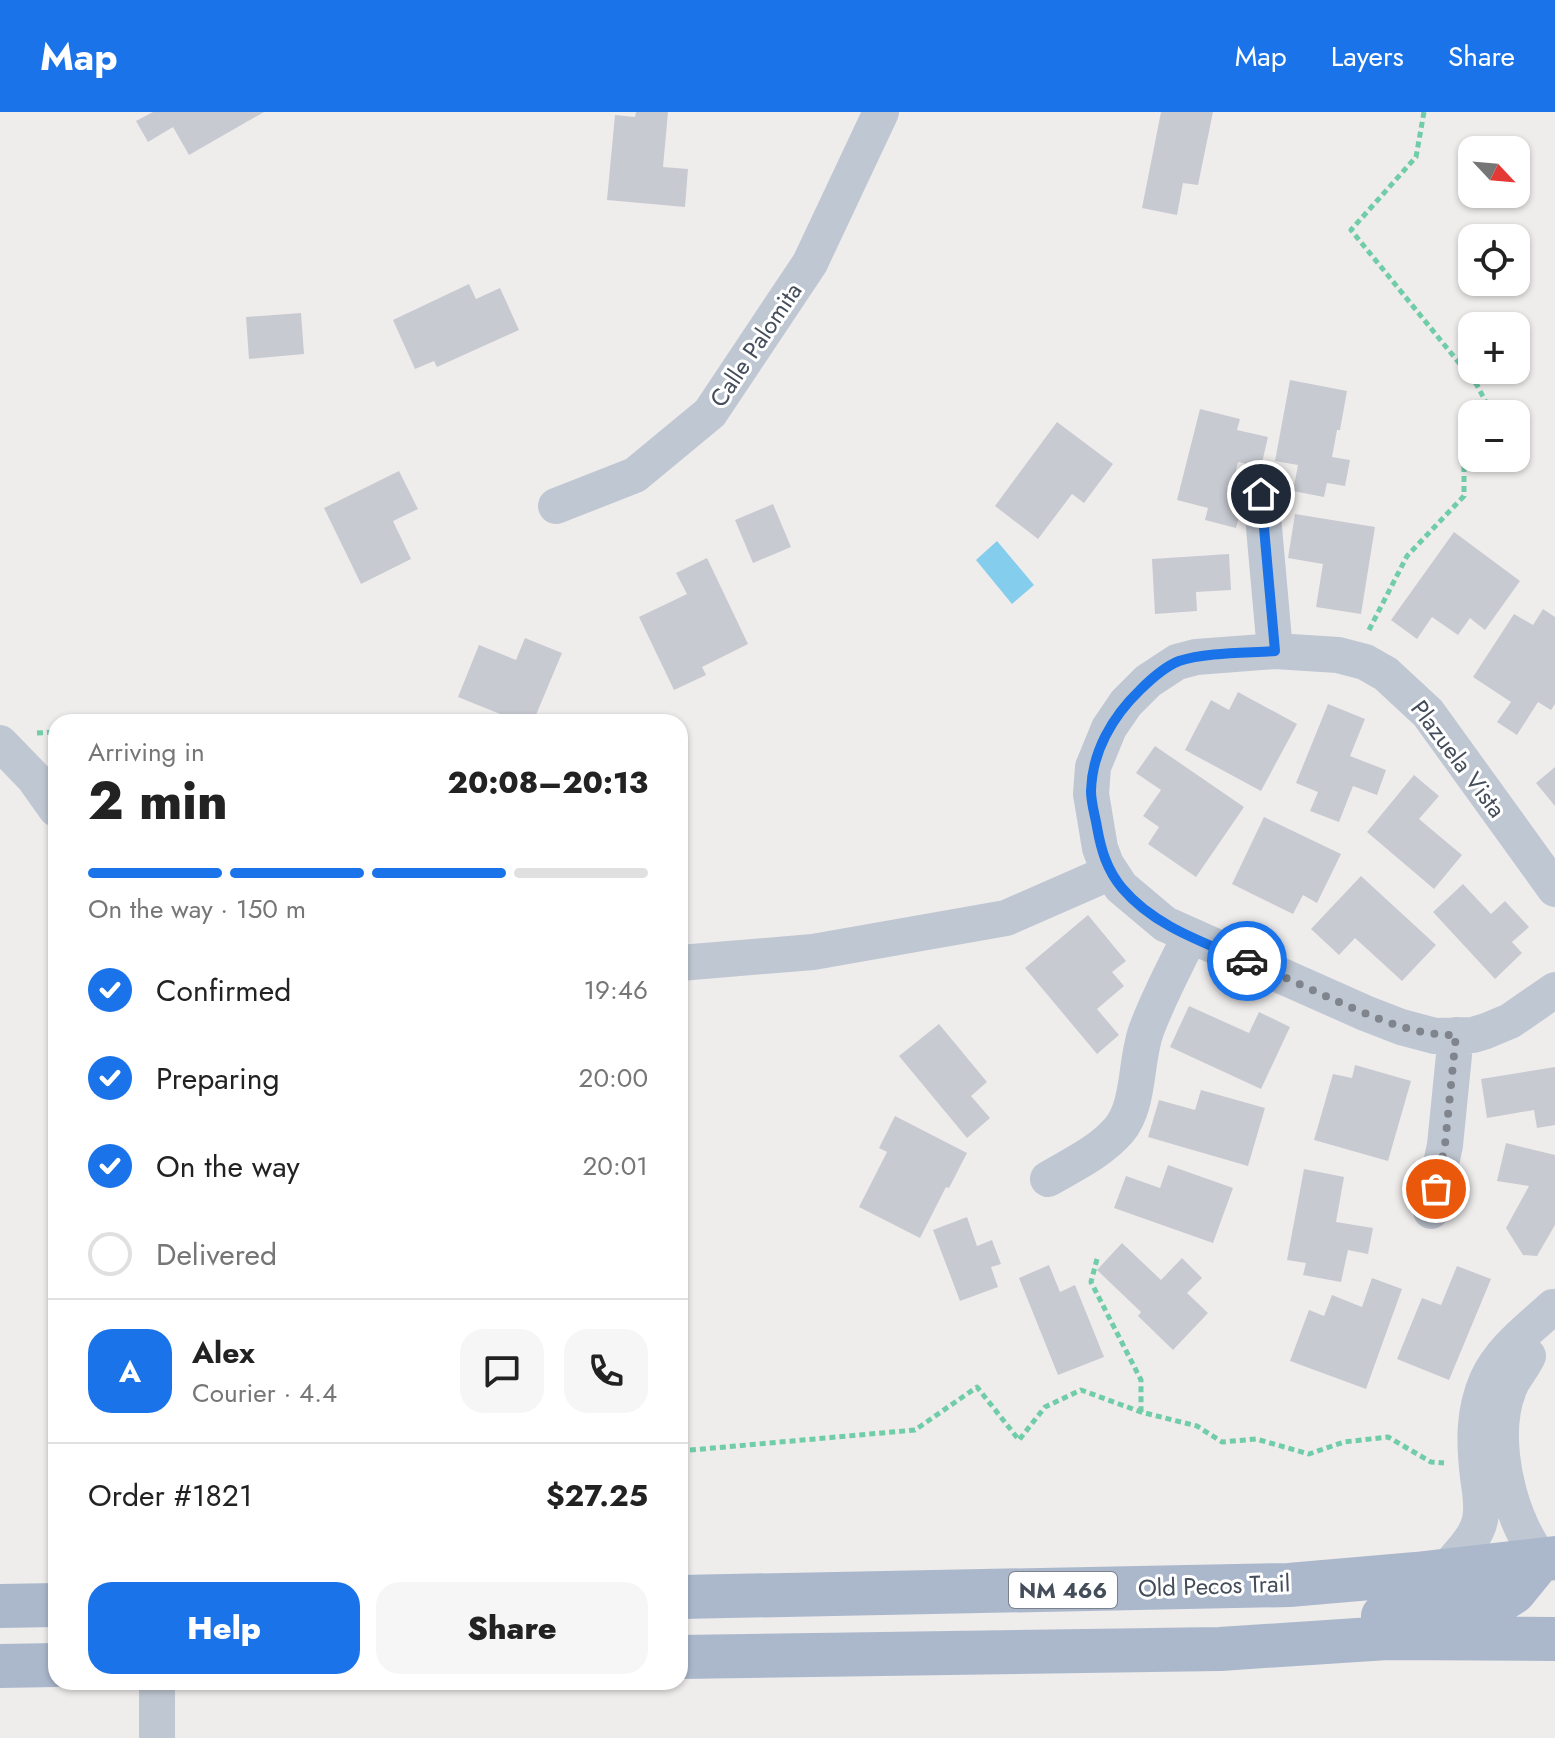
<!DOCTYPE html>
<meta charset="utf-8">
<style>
:root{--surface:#fff;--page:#f6f6f6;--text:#222;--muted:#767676;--line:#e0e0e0;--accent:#1a73e8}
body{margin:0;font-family:Jost,sans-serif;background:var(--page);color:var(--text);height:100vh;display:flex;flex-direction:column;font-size:30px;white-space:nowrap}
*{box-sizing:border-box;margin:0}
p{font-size:26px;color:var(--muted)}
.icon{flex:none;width:44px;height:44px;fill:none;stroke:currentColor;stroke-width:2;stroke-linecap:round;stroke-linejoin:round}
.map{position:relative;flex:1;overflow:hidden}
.side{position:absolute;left:48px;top:602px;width:640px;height:976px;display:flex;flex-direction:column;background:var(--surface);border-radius:24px;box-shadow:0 2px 6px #0004}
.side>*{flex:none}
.needle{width:52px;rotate:116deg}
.fabs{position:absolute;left:1458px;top:24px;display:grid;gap:16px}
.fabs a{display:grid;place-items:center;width:72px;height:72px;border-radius:16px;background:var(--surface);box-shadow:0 2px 6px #0004;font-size:40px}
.pin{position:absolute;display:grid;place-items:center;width:68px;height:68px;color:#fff;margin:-34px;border:4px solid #fff;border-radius:50%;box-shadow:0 2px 8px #0007}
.courier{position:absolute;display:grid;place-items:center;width:80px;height:80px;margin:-40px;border:6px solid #1a73e8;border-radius:50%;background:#fff;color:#222;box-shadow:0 2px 10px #0007}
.overview em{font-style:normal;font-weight:800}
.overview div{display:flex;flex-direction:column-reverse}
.overview{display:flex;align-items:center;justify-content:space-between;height:136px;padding:0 40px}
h1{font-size:52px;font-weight:800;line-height:60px}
.bar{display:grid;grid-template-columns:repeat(4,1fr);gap:12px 8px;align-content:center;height:96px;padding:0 40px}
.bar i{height:10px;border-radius:6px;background:var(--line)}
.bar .current{background:var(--accent)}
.bar p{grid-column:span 4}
.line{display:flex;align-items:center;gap:20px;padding:0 40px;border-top:2px solid var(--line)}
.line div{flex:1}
.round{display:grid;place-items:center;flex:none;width:84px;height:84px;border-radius:24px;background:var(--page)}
ol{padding:0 40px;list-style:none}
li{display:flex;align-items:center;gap:24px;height:88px}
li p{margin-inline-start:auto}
li .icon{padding:8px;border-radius:50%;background:var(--accent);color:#fff;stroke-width:4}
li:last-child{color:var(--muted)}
li i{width:44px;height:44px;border:4px solid var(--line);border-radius:50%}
.button{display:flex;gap:16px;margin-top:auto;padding:16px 40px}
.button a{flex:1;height:92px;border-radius:24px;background:var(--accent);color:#fff;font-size:32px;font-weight:800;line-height:92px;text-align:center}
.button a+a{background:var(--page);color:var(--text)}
header{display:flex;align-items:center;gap:48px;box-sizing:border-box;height:112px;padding:0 40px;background:var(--accent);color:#fff}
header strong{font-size:38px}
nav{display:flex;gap:44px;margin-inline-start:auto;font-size:28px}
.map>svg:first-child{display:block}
.water{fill:#84cded}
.building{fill:#c8cad2}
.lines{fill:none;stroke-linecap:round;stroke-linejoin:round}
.path{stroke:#70cda8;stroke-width:5;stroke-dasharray:6 4;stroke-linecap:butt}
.minor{stroke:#bfc7d2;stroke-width:36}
.major{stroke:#abb8cc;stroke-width:44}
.done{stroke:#80858d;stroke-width:8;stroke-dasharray:0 14.4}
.route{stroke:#1a73e8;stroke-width:10}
.labels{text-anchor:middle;stroke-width:6;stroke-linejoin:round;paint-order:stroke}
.shield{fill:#fff;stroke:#7c828c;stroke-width:2}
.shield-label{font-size:22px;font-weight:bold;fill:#444d5a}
.street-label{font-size:24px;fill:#444d5a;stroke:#fff}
</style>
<header>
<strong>Map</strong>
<nav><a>Map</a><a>Layers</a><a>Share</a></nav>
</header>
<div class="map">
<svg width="1555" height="1626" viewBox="0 0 1555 1626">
<rect width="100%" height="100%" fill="#efecec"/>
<path class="water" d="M997 429 1034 473 1012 492 976 448Z"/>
<path class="building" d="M153 0H264L189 43 173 15 148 30 136 9Z
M636 0H668L663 55 688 57 685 95 607 88 615 3 635 5Z
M1161 0H1213L1198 73 1183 71 1177 103 1142 96Z
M469 172 476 187 500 176 519 218 437 255 434 249 415 257 393 208Z
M301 201 304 242 249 247 246 205Z
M1290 268 1347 279 1340 318H1337L1332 345 1350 348 1345 374 1327 371 1324 385 1293 379 1298 353 1275 349Z
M1200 297 1240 307 1237 318 1268 325 1261 355 1238 350 1230 384 1244 387 1236 416 1205 408 1208 396 1177 388Z
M1057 310 1113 352 1084 391 1072 382 1038 427 995 394Z
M399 359 418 397 393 409 411 447 361 472 324 396Z
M773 392 791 435 753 451 735 408Z
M1295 402 1375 415 1361 502 1316 495 1323 452 1288 446Z
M1454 420 1520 469 1485 518 1470 506 1458 523 1432 505 1417 527 1391 508Z
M1229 442 1231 478 1196 480 1197 499 1155 502 1152 447Z
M707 446 748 532 702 555 706 563 674 578 639 505 687 482 676 461Z
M1543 497 1555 505V592L1551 598 1538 590 1517 623 1497 610 1511 590 1473 565 1514 502 1533 513Z
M525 526 562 541 533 610H520L458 585 479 533 516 548Z
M1238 580 1297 612 1261 679 1185 638 1211 588 1229 598Z
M1328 592 1365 607 1350 644 1386 658 1377 683 1353 674 1339 710 1310 699 1318 680 1296 671Z
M1155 634 1244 695 1196 765 1148 732 1159 715 1143 704 1161 678 1136 661Z
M1555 655V694L1536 671Z
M1414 663 1439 684 1419 707 1462 743 1434 777 1367 720Z
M1264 705 1341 742 1317 791 1303 783 1293 802 1232 772Z
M1361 764 1436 833 1402 869 1355 826 1339 843 1311 817Z
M1463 772 1491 802 1505 789 1529 815 1512 830 1522 841 1495 867 1433 800Z
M1088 803 1126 849 1112 860 1124 874 1097 897 1119 923 1097 942 1025 856Z
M1189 894 1249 921 1259 900 1290 915 1261 977 1170 935Z
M939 912 987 970 971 984 990 1006 967 1026 899 944Z
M1355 953 1411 969 1388 1049 1314 1028 1333 962 1352 966Z
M1555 955V1013L1537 1016 1534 998 1487 1006 1481 967Z
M1201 978 1265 996 1248 1054 1148 1025 1159 988 1195 998Z
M895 1004 967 1041 949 1076 946 1075 920 1126 859 1095 887 1040 879 1036Z
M1506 1031 1555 1043V1113L1537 1144 1523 1143 1506 1116 1529 1074 1497 1069Z
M1168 1053 1233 1076 1213 1131 1114 1096 1126 1064 1160 1076Z
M1304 1057 1344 1065 1336 1110 1373 1116 1368 1142 1348 1138 1341 1170 1303 1163 1306 1151 1287 1148Z
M967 1105 977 1134 992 1128 1001 1152 991 1155 998 1175 960 1189 933 1118Z
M1122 1131 1161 1168 1182 1146 1202 1166 1187 1181 1208 1201 1173 1238 1138 1204 1141 1200 1097 1158Z
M1049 1153 1060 1180 1075 1173 1104 1245 1058 1263 1019 1166Z
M1457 1154 1491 1167 1449 1268 1397 1247 1422 1186 1441 1193Z
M1372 1166 1402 1177 1366 1277 1290 1249 1309 1198 1324 1204 1332 1183 1362 1195Z"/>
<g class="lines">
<path class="path" d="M1424 0 1416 45 1351 118 1477 273 1492 302
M1369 518 1407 444 1464 384V345L1472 336
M252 610 260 608
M37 621 56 620
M1097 1147 1091 1170 1141 1268V1300
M680 1339 915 1318 977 1275 1019 1328 1045 1295 1081 1278 1141 1300 1197 1314 1222 1330 1256 1327 1309 1342 1344 1330 1388 1325 1431 1350 1444 1351"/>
<path class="minor" d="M1261 382 1275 539
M556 394 635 363 710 301 810 151 881 0
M0 631 34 666 56 697
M1555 777 1428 601 1386 562 1365 550 1338 543 1275 539 1196 545 1177 550 1148 569 1126 591 1109 616 1093 655 1091 682 1100 736 1106 752 1121 775 1165 812 1365 901 1401 915 1435 924 1473 923 1486 919 1510 909 1555 878
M680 851 813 840 1006 806 1111 760
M1048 1067C1072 1053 1100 1040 1119 1018 1140 993 1135 950 1146 919 1158 886 1175 855 1190 824
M1431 1099 1445 1033 1456 923
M1528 1244C1524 1253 1517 1261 1512 1270 1491 1312 1503 1375 1522 1416 1527 1427 1534 1438 1540 1448
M1446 1458C1458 1443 1476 1427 1480 1408 1483 1394 1480 1379 1478 1365 1474 1331 1473 1300 1487 1268 1501 1237 1529 1217 1553 1195
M157 1626V1570"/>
<path class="major" d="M680 1485 1289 1473 1416 1462 1555 1446
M0 1494 56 1493
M1383 1504 1500 1489 1514 1480 1540 1448
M680 1545 1220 1537 1387 1526 1555 1527
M0 1554 56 1553"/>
</g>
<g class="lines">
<path class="done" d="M1247 849C1275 861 1304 874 1332 887 1371 904 1413 924 1456 923L1445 1033 1436 1077"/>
<path class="route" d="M1247 849C1203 830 1154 814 1122 776 1107 758 1101 738 1097 715 1095 703 1091 691 1091 679 1092 640 1112 605 1140 578 1151 567 1164 555 1179 549 1206 540 1247 541 1275 539L1261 382"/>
</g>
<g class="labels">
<rect class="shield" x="1009" y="1460" width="108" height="36" rx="6"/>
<g class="shield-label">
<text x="1063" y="1486">NM 466</text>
</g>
<g class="street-label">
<text transform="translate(756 233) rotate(-56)" y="8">Calle Palomita</text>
<text transform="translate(1458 647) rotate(53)" y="8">Plazuela Vista</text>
<text transform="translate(1214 1474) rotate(-2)" y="8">Old Pecos Trail</text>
</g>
</g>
</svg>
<div class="fabs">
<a><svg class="needle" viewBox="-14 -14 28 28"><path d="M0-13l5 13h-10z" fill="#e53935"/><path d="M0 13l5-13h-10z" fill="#767676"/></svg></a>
<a><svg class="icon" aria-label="locate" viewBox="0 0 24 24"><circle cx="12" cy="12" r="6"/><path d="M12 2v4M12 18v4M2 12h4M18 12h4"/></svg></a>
<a>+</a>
<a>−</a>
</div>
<div class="pin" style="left:1436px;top:1077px;background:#ea580c"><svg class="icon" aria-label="bag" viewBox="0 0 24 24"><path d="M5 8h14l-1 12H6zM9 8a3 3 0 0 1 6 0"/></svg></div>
<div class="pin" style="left:1261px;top:382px;background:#1f2937"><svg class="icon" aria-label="home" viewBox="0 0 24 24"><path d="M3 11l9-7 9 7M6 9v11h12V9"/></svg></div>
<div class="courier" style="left:1247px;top:849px"><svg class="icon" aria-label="car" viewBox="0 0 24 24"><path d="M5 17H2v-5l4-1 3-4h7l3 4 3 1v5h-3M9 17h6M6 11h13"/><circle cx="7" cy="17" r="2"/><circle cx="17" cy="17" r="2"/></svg></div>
<section class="side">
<div class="overview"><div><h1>2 min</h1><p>Arriving in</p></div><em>20:08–20:13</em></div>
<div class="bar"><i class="current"></i><i class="current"></i><i class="current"></i><i></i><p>On the way · 150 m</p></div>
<ol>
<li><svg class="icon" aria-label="check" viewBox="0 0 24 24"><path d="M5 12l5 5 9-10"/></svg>Confirmed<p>19:46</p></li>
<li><svg class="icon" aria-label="check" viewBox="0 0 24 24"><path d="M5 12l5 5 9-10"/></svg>Preparing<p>20:00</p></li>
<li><svg class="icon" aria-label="check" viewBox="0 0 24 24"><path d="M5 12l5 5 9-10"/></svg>On the way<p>20:01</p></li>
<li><i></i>Delivered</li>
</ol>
<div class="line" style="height:144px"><b class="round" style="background:var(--accent);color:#fff">A</b><div><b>Alex</b><p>Courier · 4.4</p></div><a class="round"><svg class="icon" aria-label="chat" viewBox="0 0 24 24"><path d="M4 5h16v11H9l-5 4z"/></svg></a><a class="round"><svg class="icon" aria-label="phone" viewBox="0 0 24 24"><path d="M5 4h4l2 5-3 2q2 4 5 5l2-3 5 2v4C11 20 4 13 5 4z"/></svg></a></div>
<div class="line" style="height:104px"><div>Order #1821</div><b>$27.25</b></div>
<div class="button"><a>Help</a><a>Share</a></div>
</section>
</div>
